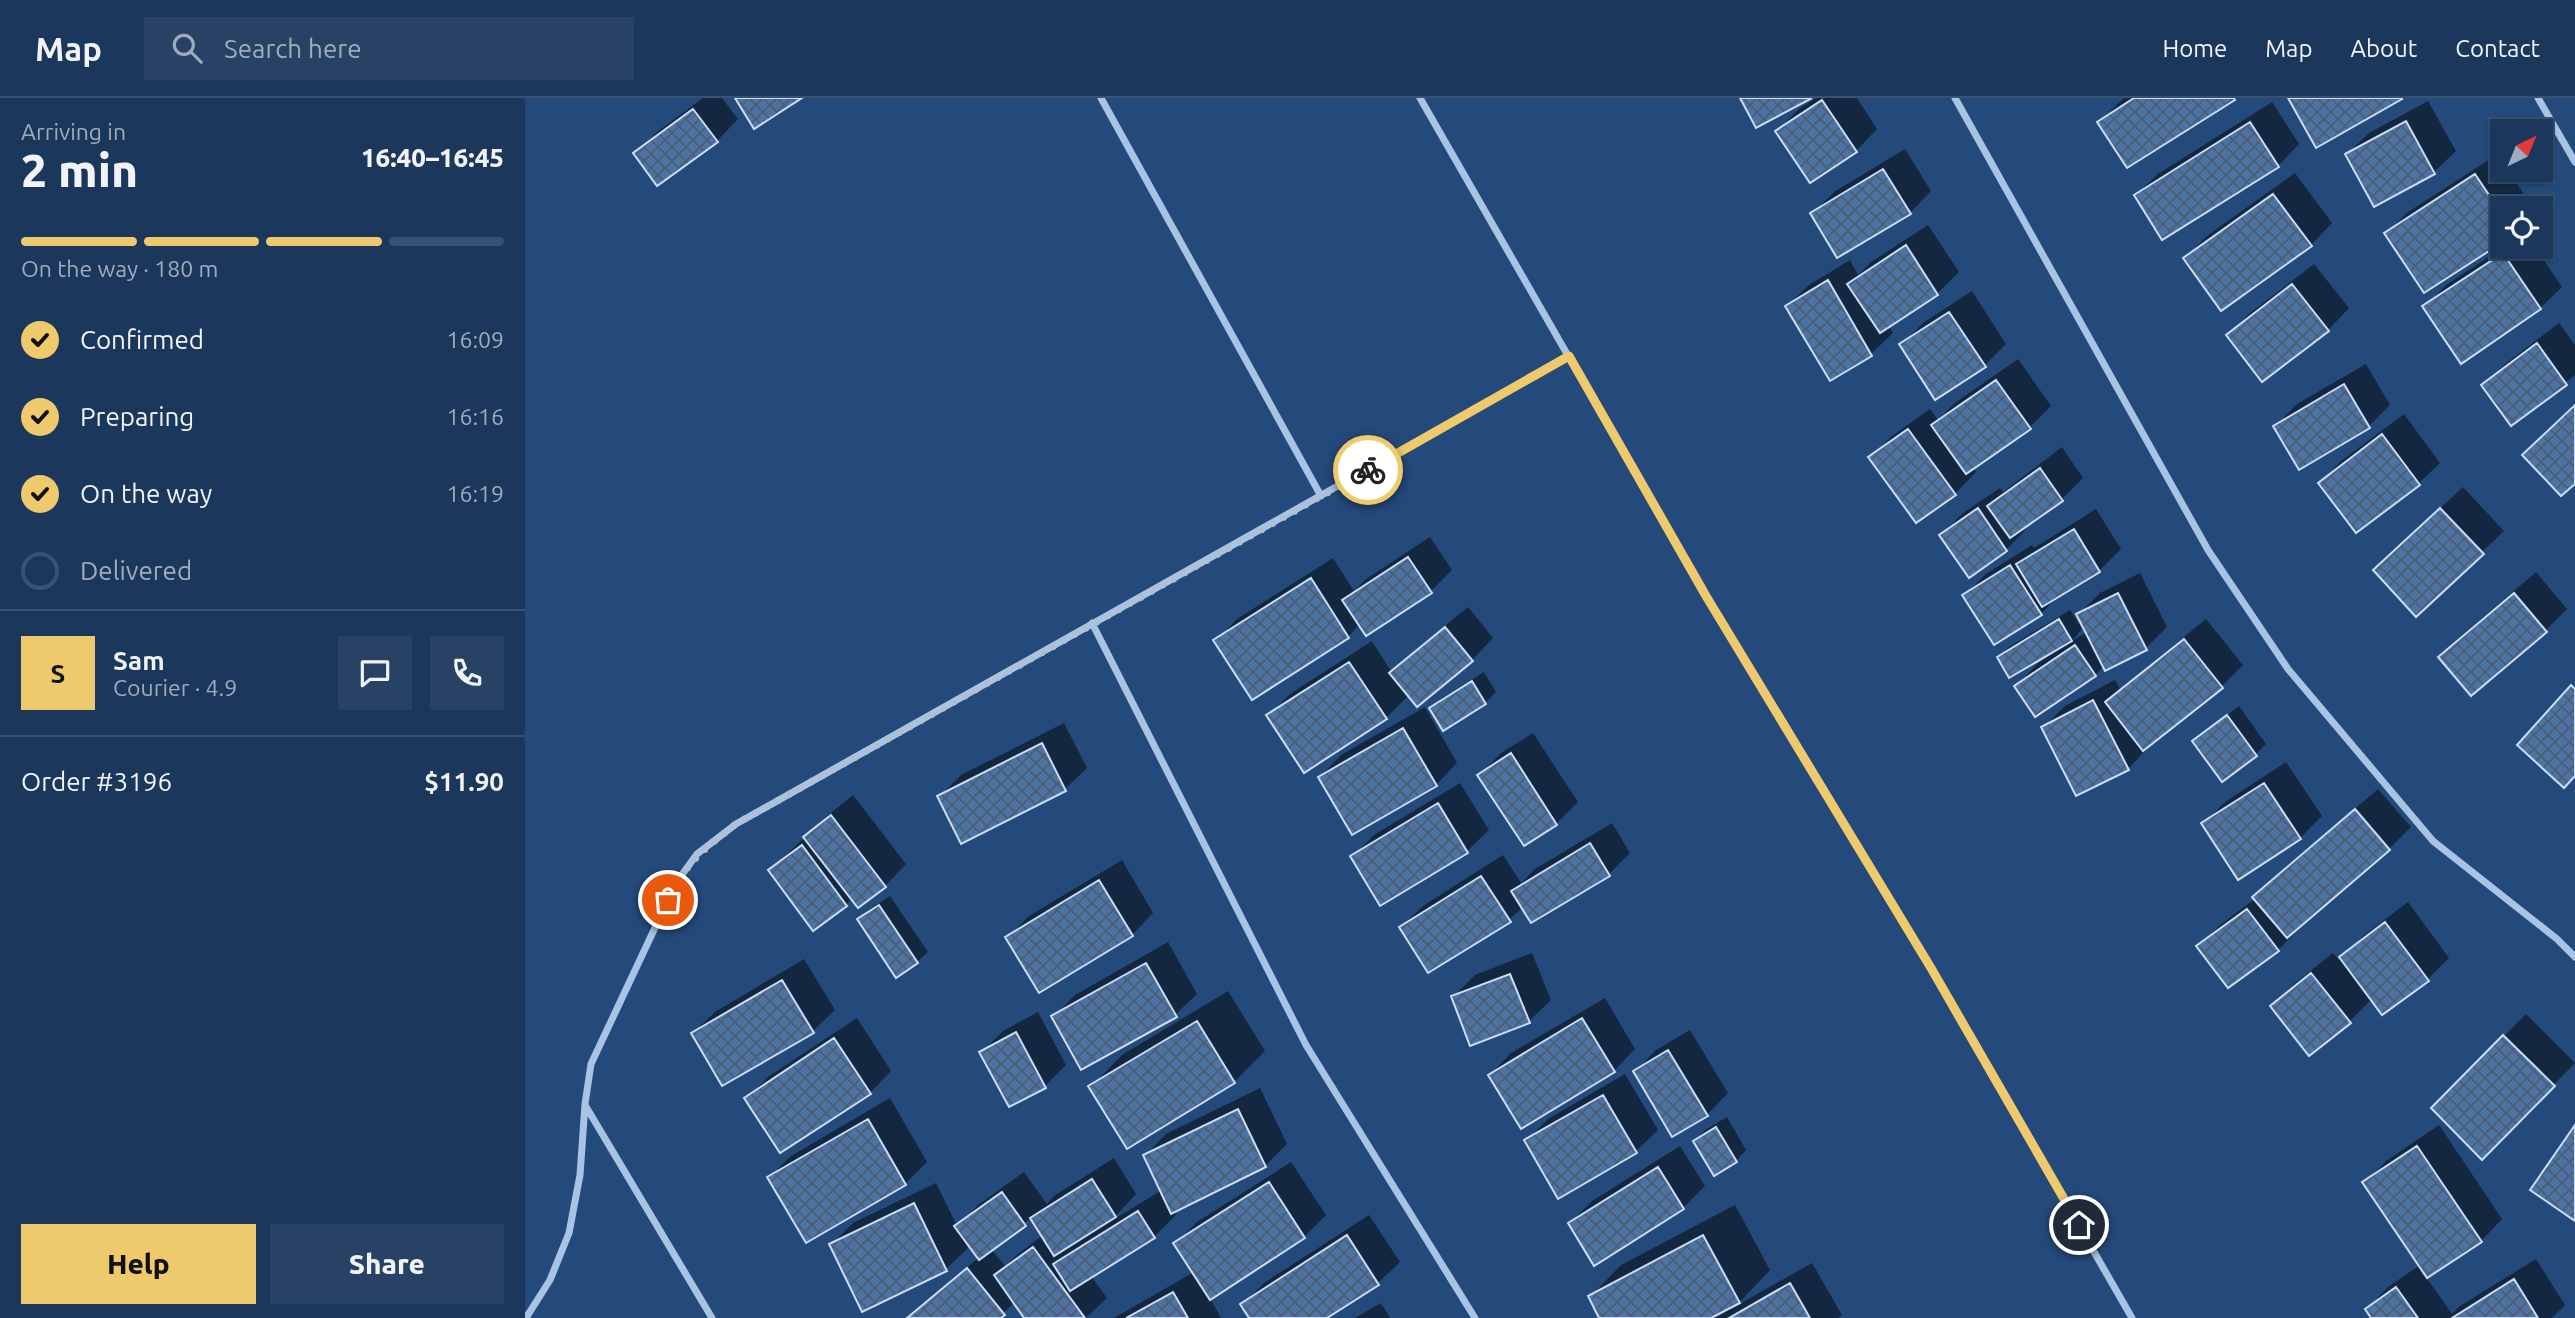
<!DOCTYPE html>
<meta charset="utf-8">
<style>
:root{--surface:#1b375c;--page:#284265;--text:#f1f3f6;--muted:#a0acbb;--line:#395172;--accent:#eeca6c}
body{margin:0;font-family:Ubuntu,sans-serif;background:var(--page);color:var(--text);height:100vh;display:flex;flex-direction:column;font-size:26px;white-space:nowrap}
*{box-sizing:border-box;margin:0}
p{font-size:23px;color:var(--muted)}
.icon{flex:none;width:38px;height:38px;fill:none;stroke:currentColor;stroke-width:2;stroke-linecap:round;stroke-linejoin:round}
.map{position:relative;flex:1;overflow:hidden}
.drawer{display:flex;flex-direction:column;background:var(--surface);width:525px}
.drawer>*{flex:none}
.needle{width:46px;rotate:43deg}
.controls{position:absolute;left:1965px;top:21px;display:grid;gap:14px}
.controls a{display:grid;place-items:center;width:63px;height:63px;border-radius:0px;background:var(--surface);box-shadow:0 2px 5px #0004,0 0 0 2px var(--line);font-size:35px}
.pin{position:absolute;display:grid;place-items:center;width:60px;height:60px;color:#fff;margin:-30px;border:4px solid #fff;border-radius:50%;box-shadow:0 2px 7px #0007}
.courier{position:absolute;display:grid;place-items:center;width:70px;height:70px;margin:-35px;border:5px solid #eeca6c;border-radius:50%;background:#fff;color:#222;box-shadow:0 2px 9px #0007}
.head em{font-style:normal;font-weight:800}
.head div{display:flex;flex-direction:column-reverse}
.head{display:flex;align-items:center;justify-content:space-between;height:119px;padding:0 21px}
h1{font-size:46px;font-weight:800;line-height:52px}
.bar{display:grid;grid-template-columns:repeat(4,1fr);gap:10px 7px;align-content:center;height:84px;padding:0 21px}
.bar i{height:9px;border-radius:5px;background:var(--line)}
.bar .current{background:var(--accent)}
.bar p{grid-column:span 4}
.line{display:flex;align-items:center;gap:18px;padding:0 21px;border-top:2px solid var(--line)}
.line div{flex:1}
.round{display:grid;place-items:center;flex:none;width:74px;height:74px;border-radius:0px;background:var(--page)}
ol{padding:0 21px;list-style:none}
li{display:flex;align-items:center;gap:21px;height:77px}
li p{margin-inline-start:auto}
li .icon{padding:7px;border-radius:50%;background:var(--accent);color:#111;stroke-width:4}
li:last-child{color:var(--muted)}
li i{width:38px;height:38px;border:4px solid var(--line);border-radius:50%}
.primary-button{display:flex;gap:14px;margin-top:auto;padding:14px 21px}
.primary-button a{flex:1;height:80px;border-radius:0px;background:var(--accent);color:#111;font-size:28px;font-weight:800;line-height:80px;text-align:center}
.primary-button a+a{background:var(--page);color:var(--text)}
header{display:flex;align-items:center;gap:42px;box-sizing:border-box;height:98px;padding:0 35px;background:var(--surface);border-bottom:2px solid var(--line)}
header strong{font-size:33px}
nav{display:flex;gap:38px;margin-inline-start:auto;font-size:24px}
.search{width:490px;height:63px;background:var(--page);display:flex;align-items:center;gap:18px;box-sizing:border-box;padding:0 24px;border-radius:0px;color:var(--muted);font-size:26px}
main{display:flex;flex:1;min-height:0}
.map>svg:first-child{display:block}
.shadow{fill:#0007;fill-rule:evenodd}
.building{fill:url(#building-cross-hatch);stroke:#cbddf4;stroke-width:2}
.lines{fill:none;stroke-linecap:round;stroke-linejoin:round}
.street{stroke:#a8c3e4;stroke-width:7}
.done{stroke:#b2bfd1;stroke-width:7;stroke-dasharray:0 12.6}
.route{stroke:#eeca6c;stroke-width:9}
</style>
<header>
<strong>Map</strong>
<div class="search"><svg class="icon" aria-label="search" viewBox="0 0 24 24"><circle cx="10" cy="10" r="6"/><path d="M15 15l6 6"/></svg>Search here</div>
<nav><a>Home</a><a>Map</a><a>About</a><a>Contact</a></nav>
</header>
<main>
<section class="drawer">
<div class="head"><div><h1>2 min</h1><p>Arriving in</p></div><em>16:40–16:45</em></div>
<div class="bar"><i class="current"></i><i class="current"></i><i class="current"></i><i></i><p>On the way · 180 m</p></div>
<ol>
<li><svg class="icon" aria-label="check" viewBox="0 0 24 24"><path d="M5 12l5 5 9-10"/></svg>Confirmed<p>16:09</p></li>
<li><svg class="icon" aria-label="check" viewBox="0 0 24 24"><path d="M5 12l5 5 9-10"/></svg>Preparing<p>16:16</p></li>
<li><svg class="icon" aria-label="check" viewBox="0 0 24 24"><path d="M5 12l5 5 9-10"/></svg>On the way<p>16:19</p></li>
<li><i></i>Delivered</li>
</ol>
<div class="line" style="height:126px"><b class="round" style="background:var(--accent);color:#111">S</b><div><b>Sam</b><p>Courier · 4.9</p></div><a class="round"><svg class="icon" aria-label="chat" viewBox="0 0 24 24"><path d="M4 5h16v11H9l-5 4z"/></svg></a><a class="round"><svg class="icon" aria-label="phone" viewBox="0 0 24 24"><path d="M5 4h4l2 5-3 2q2 4 5 5l2-3 5 2v4C11 20 4 13 5 4z"/></svg></a></div>
<div class="line" style="height:91px"><div>Order #3196</div><b>$11.90</b></div>
<div class="primary-button"><a>Help</a><a>Share</a></div>
</section>
<div class="map">
<svg width="2050" height="1220" viewBox="0 0 2050 1220">
<defs>
<pattern id="building-cross-hatch" width="8" height="8" patternUnits="userSpaceOnUse" patternTransform="scale(1.75)"><rect width="8" height="8" fill="#4d73a4"/><path d="M0 0l8 8M0 8l8-8" fill="none" stroke="#4c5e74"/></pattern>
</defs>
<rect width="100%" height="100%" fill="#24497b"/>
<path class="shadow" d="M178 0H197L213 21 192 43 111 55 132 34Z
M1291 0H1332L1352 31 1331 53 1252 33 1274 11Z
M1599 0H1709L1574 24Z
M1903 3 1931 53 1909 74 1850 107 1822 56 1844 35Z
M1747 4 1774 46 1753 68 1611 97 1633 76Z
M1380 51 1406 93 1385 115 1287 116 1309 94Z
M1973 56 1978 63V72H1983L2008 110H1978V142L1862 135 1883 114Z
M1770 75 1807 125 1786 147 1660 160 1682 138Z
M1403 127 1434 174 1412 196 1364 228 1368 235 1346 256 1305 280 1262 208 1284 187 1325 162 1333 177 1346 164Z
M1979 149H2010L2037 189 2015 210 1900 209 1921 187Z
M1789 166 1824 210 1803 232 1703 237 1725 215Z
M1447 193 1481 246 1459 268 1377 246 1398 225Z
M2034 225 2050 247V277L1987 326 1958 287 1980 266Z
M1493 261 1526 308 1505 329 1448 369 1451 374 1430 396 1346 359 1367 338 1405 311 1413 322 1430 305Z
M1841 266 1865 307 1844 328H1750L1772 306Z
M1879 316 1915 365 1893 386 1795 385 1816 363Z
M1537 349 1558 380 1537 401 1500 427 1502 430 1481 452 1416 437 1438 415 1475 390 1478 394Z
M1938 389 1979 433 1891 516 1872 451Z
M1571 411 1596 451 1574 473 1535 496 1516 516 1439 498 1461 476 1507 447 1509 450Z
M905 439 927 472 906 493 835 526 823 539 727 599 691 543 712 521 808 460 829 493 841 481Z
M2011 474 2042 511 2021 532 1915 559 1937 537Z
M1615 475 1642 529 1621 550 1579 568 1570 577 1491 588 1512 566 1527 556 1526 554 1474 560 1484 549 1545 512 1557 531 1547 543 1562 534 1553 517 1575 495Z
M943 509 968 540 947 562 892 607 884 597 861 620 743 618 765 596 847 543 867 575 888 554Z
M1681 521 1718 567 1697 588 1623 647 1624 649 1603 671 1518 630 1540 608 1590 582 1595 591Z
M959 574 971 594 960 605 906 610 917 600Z
M1714 608 1741 646 1730 657 1669 643Z
M900 609 932 665 911 687 795 679 816 657Z
M539 625 562 670 540 691 437 743 414 699 436 677Z
M1008 635 1053 704 1031 726 955 677 976 655Z
M1761 664 1797 718 1775 740 1713 780 1678 726 1700 704Z
M935 685 964 732 942 753 856 806 827 759 849 737Z
M1853 691 1886 729 1864 751 1773 829 1774 831 1753 852 1673 848 1695 827 1730 801 1729 800 1751 778Z
M328 697 381 766 360 788 327 800 321 807 245 772 302 718Z
M1087 725 1105 755 1084 776 998 809 984 822 876 829 898 808 978 757 996 785 1010 771Z
M597 762 628 815 607 837 482 840 504 818Z
M365 798 403 854 392 864 334 821 345 811Z
M1883 804 1924 860 1903 881 1857 914 1847 901 1824 924 1747 908 1769 886 1808 855 1814 862 1838 838Z
M643 844 672 896 650 917 528 919 550 897Z
M1007 855 1026 902 1004 923 928 899 950 877Z
M279 861 310 912 288 933 198 986 168 935 190 914Z
M703 893 740 953 709 984 566 989 597 957Z
M1080 900 1110 951 1089 973 965 977 986 955Z
M513 914 541 967 520 988 456 955 478 933Z
M2001 916 2050 965 1957 1059 1908 1010Z
M332 920 366 973 345 995 222 1000 243 979Z
M1165 932 1203 995 1182 1017 1110 974 1131 952Z
M1100 976 1133 1032 1111 1053 1034 1098 1001 1043 1023 1021Z
M735 990 762 1046 740 1068 648 1113 651 1117 629 1139 566 1178 582 1200 561 1220H501L490 1204 473 1220H383L454 1159 441 1142 439 1143 443 1150 421 1171 338 1211 307 1146 328 1125 411 1085 432 1128 453 1107 499 1074 522 1106 529 1098 589 1060 611 1096 586 1123 637 1092 620 1058 641 1036ZM507 1119 518 1137 493 1156 480 1168 466 1151Z
M365 1000 402 1064 380 1086 245 1079 266 1058Z
M1202 1019 1221 1052 1211 1063 1170 1043 1180 1032Z
M1914 1027 1977 1121 1956 1143 1901 1179 1927 1216 1935 1208 2011 1161 2040 1207 2027 1220H1848L1842 1211 1863 1189 1895 1167 1840 1085 1861 1063Z
M1155 1048 1180 1088 1158 1110 1070 1165 1045 1125 1067 1103Z
M766 1064 801 1117 779 1139 685 1200 696 1220H589L669 1174 650 1146 672 1124Z
M1210 1107 1245 1172 1211 1208 1287 1165 1317 1217 1313 1220H1190L1199 1215 1197 1212 1182 1220H1076L1065 1199 1096 1167Z
M844 1117 875 1164 853 1185 799 1220H727L718 1206 739 1185Z
M856 1205 865 1220H830Z"/>
<path class="building" d="M210 0H277L229 31Z
M1215 0H1287L1231 30Z
M1609 0H1709L1710 2 1602 70 1572 24Z
M1763 0H1876L1877 1 1791 50Z
M1297 2 1332 54 1285 85 1250 33Z
M168 11 193 44 132 88 108 55Z
M1881 23 1910 76 1849 109 1820 56Z
M1725 24 1754 69 1637 142 1609 97Z
M1358 71 1386 116 1312 160 1285 115Z
M1950 76 1978 118V144L1899 195 1859 135Z
M1748 96 1787 148 1696 213 1658 160Z
M1381 147 1413 197 1355 235 1322 186Z
M1978 155 2016 211 1936 266 1897 208Z
M1303 182 1347 258 1305 283 1260 208Z
M1767 186 1804 233 1737 284 1701 237Z
M1424 214 1461 269 1410 302 1374 246Z
M2012 245 2042 287 1986 328 1956 287Z
M1471 282 1506 331 1441 376 1406 327Z
M1819 286 1845 330 1774 372 1748 328Z
M2050 307V386L2036 398 1997 357Z
M1383 331 1431 397 1391 425 1343 359Z
M1857 336 1895 387 1831 435 1793 385Z
M1515 370 1538 403 1485 440 1462 408Z
M1453 410 1482 453 1444 480 1414 437Z
M1915 410 1959 456 1891 519 1848 472Z
M1549 431 1575 474 1517 509 1491 466Z
M883 459 907 495 841 538 817 502Z
M1485 467 1517 517 1469 547 1437 497Z
M786 480 824 540 727 602 688 542Z
M1593 495 1622 552 1580 573 1551 516Z
M1989 495 2022 534 1946 598 1913 559Z
M1534 521 1547 543 1484 580 1472 559Z
M920 529 948 563 892 609 864 575Z
M1659 541 1698 590 1618 653 1580 604Z
M1550 547 1571 578 1510 619 1489 588Z
M824 564 862 621 779 675 741 617Z
M947 583 961 606 918 633 904 610Z
M2046 587 2050 591V678L2039 690 1992 647Z
M1568 602 1604 672 1551 698 1516 629Z
M1702 617 1732 658 1697 684 1667 643Z
M878 630 912 688 827 737 793 679Z
M517 645 541 693 436 746 412 698Z
M986 655 1032 727 999 748 952 677Z
M1739 685 1776 741 1713 782 1676 725Z
M913 705 943 755 855 808 825 758Z
M1830 711 1865 752 1762 840 1727 799Z
M306 717 361 789 333 810 278 739Z
M1065 745 1085 778 1006 825 986 793Z
M277 747 322 808 288 833 243 772Z
M956 778 986 824 903 875 874 829Z
M574 782 608 838 514 895 480 839Z
M354 807 393 865 371 880 332 821Z
M1722 811 1754 853 1703 890 1671 848Z
M1860 824 1904 883 1857 917 1814 859Z
M621 865 652 919 556 972 526 918Z
M1786 875 1826 925 1784 958 1745 908Z
M985 876 1005 925 945 948 926 898Z
M257 882 289 935 197 988 166 935Z
M1057 920 1090 974 996 1031 963 977Z
M672 923 710 985 602 1051 563 988Z
M491 934 521 990 484 1009 454 954Z
M1978 937 2030 988 1957 1062 1906 1010Z
M309 940 346 996 255 1055 219 1000Z
M1143 952 1183 1018 1147 1039 1108 973Z
M1078 997 1112 1055 1033 1101 999 1042Z
M713 1011 741 1069 646 1116 618 1057Z
M343 1021 381 1087 281 1145 242 1079Z
M2050 1027V1123L2005 1092Z
M1191 1029 1212 1064 1189 1078 1168 1043Z
M1892 1048 1957 1144 1902 1180 1837 1084Z
M1133 1069 1159 1111 1069 1168 1043 1125Z
M567 1081 591 1119 529 1158 505 1120Z
M744 1084 780 1140 685 1202 648 1145Z
M477 1094 501 1128 454 1162 429 1128Z
M389 1105 422 1173 337 1214 304 1146Z
M613 1113 630 1140 545 1193 528 1166Z
M822 1137 854 1187 802 1220H724L715 1206Z
M1178 1137 1215 1205 1186 1220H1074L1063 1198Z
M508 1149 560 1220H499L469 1177Z
M442 1170 480 1217 476 1220H382Z
M1989 1181 2013 1220H1927Z
M1265 1185 1285 1220H1204Z
M1871 1189 1893 1220H1846L1840 1211Z
M648 1194 663 1220H601Z"/>
<g class="lines">
<path class="street" d="M576 0 796 398
M895 0 1181 498 1406 870 1607 1220
M1430 0 1683 452 1763 571 1908 743 2032 841 2050 859
M2013 0 2050 64
M567 525 781 947 950 1220
M60 1007 187 1220
M1 1220 25 1182 44 1135 55 1077 60 1006 66 966 151 785 172 756 211 726 1044 258"/>
</g>
<g class="lines">
<path class="done" d="M143 802C159 766 180 750 211 726L843 372"/>
<path class="route" d="M843 372 1044 258 1181 498 1406 870 1554 1127"/>
</g>
</svg>
<div class="controls">
<a><svg class="needle" viewBox="-14 -14 28 28"><path d="M0-13l5 13h-10z" fill="#e53935"/><path d="M0 13l5-13h-10z" fill="#a0acbb"/></svg></a>
<a><svg class="icon" aria-label="locate" viewBox="0 0 24 24"><circle cx="12" cy="12" r="6"/><path d="M12 2v4M12 18v4M2 12h4M18 12h4"/></svg></a>
</div>
<div class="pin" style="left:143px;top:802px;background:#ea580c"><svg class="icon" aria-label="bag" viewBox="0 0 24 24"><path d="M5 8h14l-1 12H6zM9 8a3 3 0 0 1 6 0"/></svg></div>
<div class="pin" style="left:1554px;top:1127px;background:#1f2937"><svg class="icon" aria-label="home" viewBox="0 0 24 24"><path d="M3 11l9-7 9 7M6 9v11h12V9"/></svg></div>
<div class="courier" style="left:843px;top:372px"><svg class="icon" aria-label="bike" viewBox="0 0 24 24"><circle cx="6" cy="16" r="4"/><circle cx="18" cy="16" r="4"/><path d="M6 16l4-8h5l3 8M10 8l3 8H6M13 5h3"/></svg></div>
</div>
</main>
